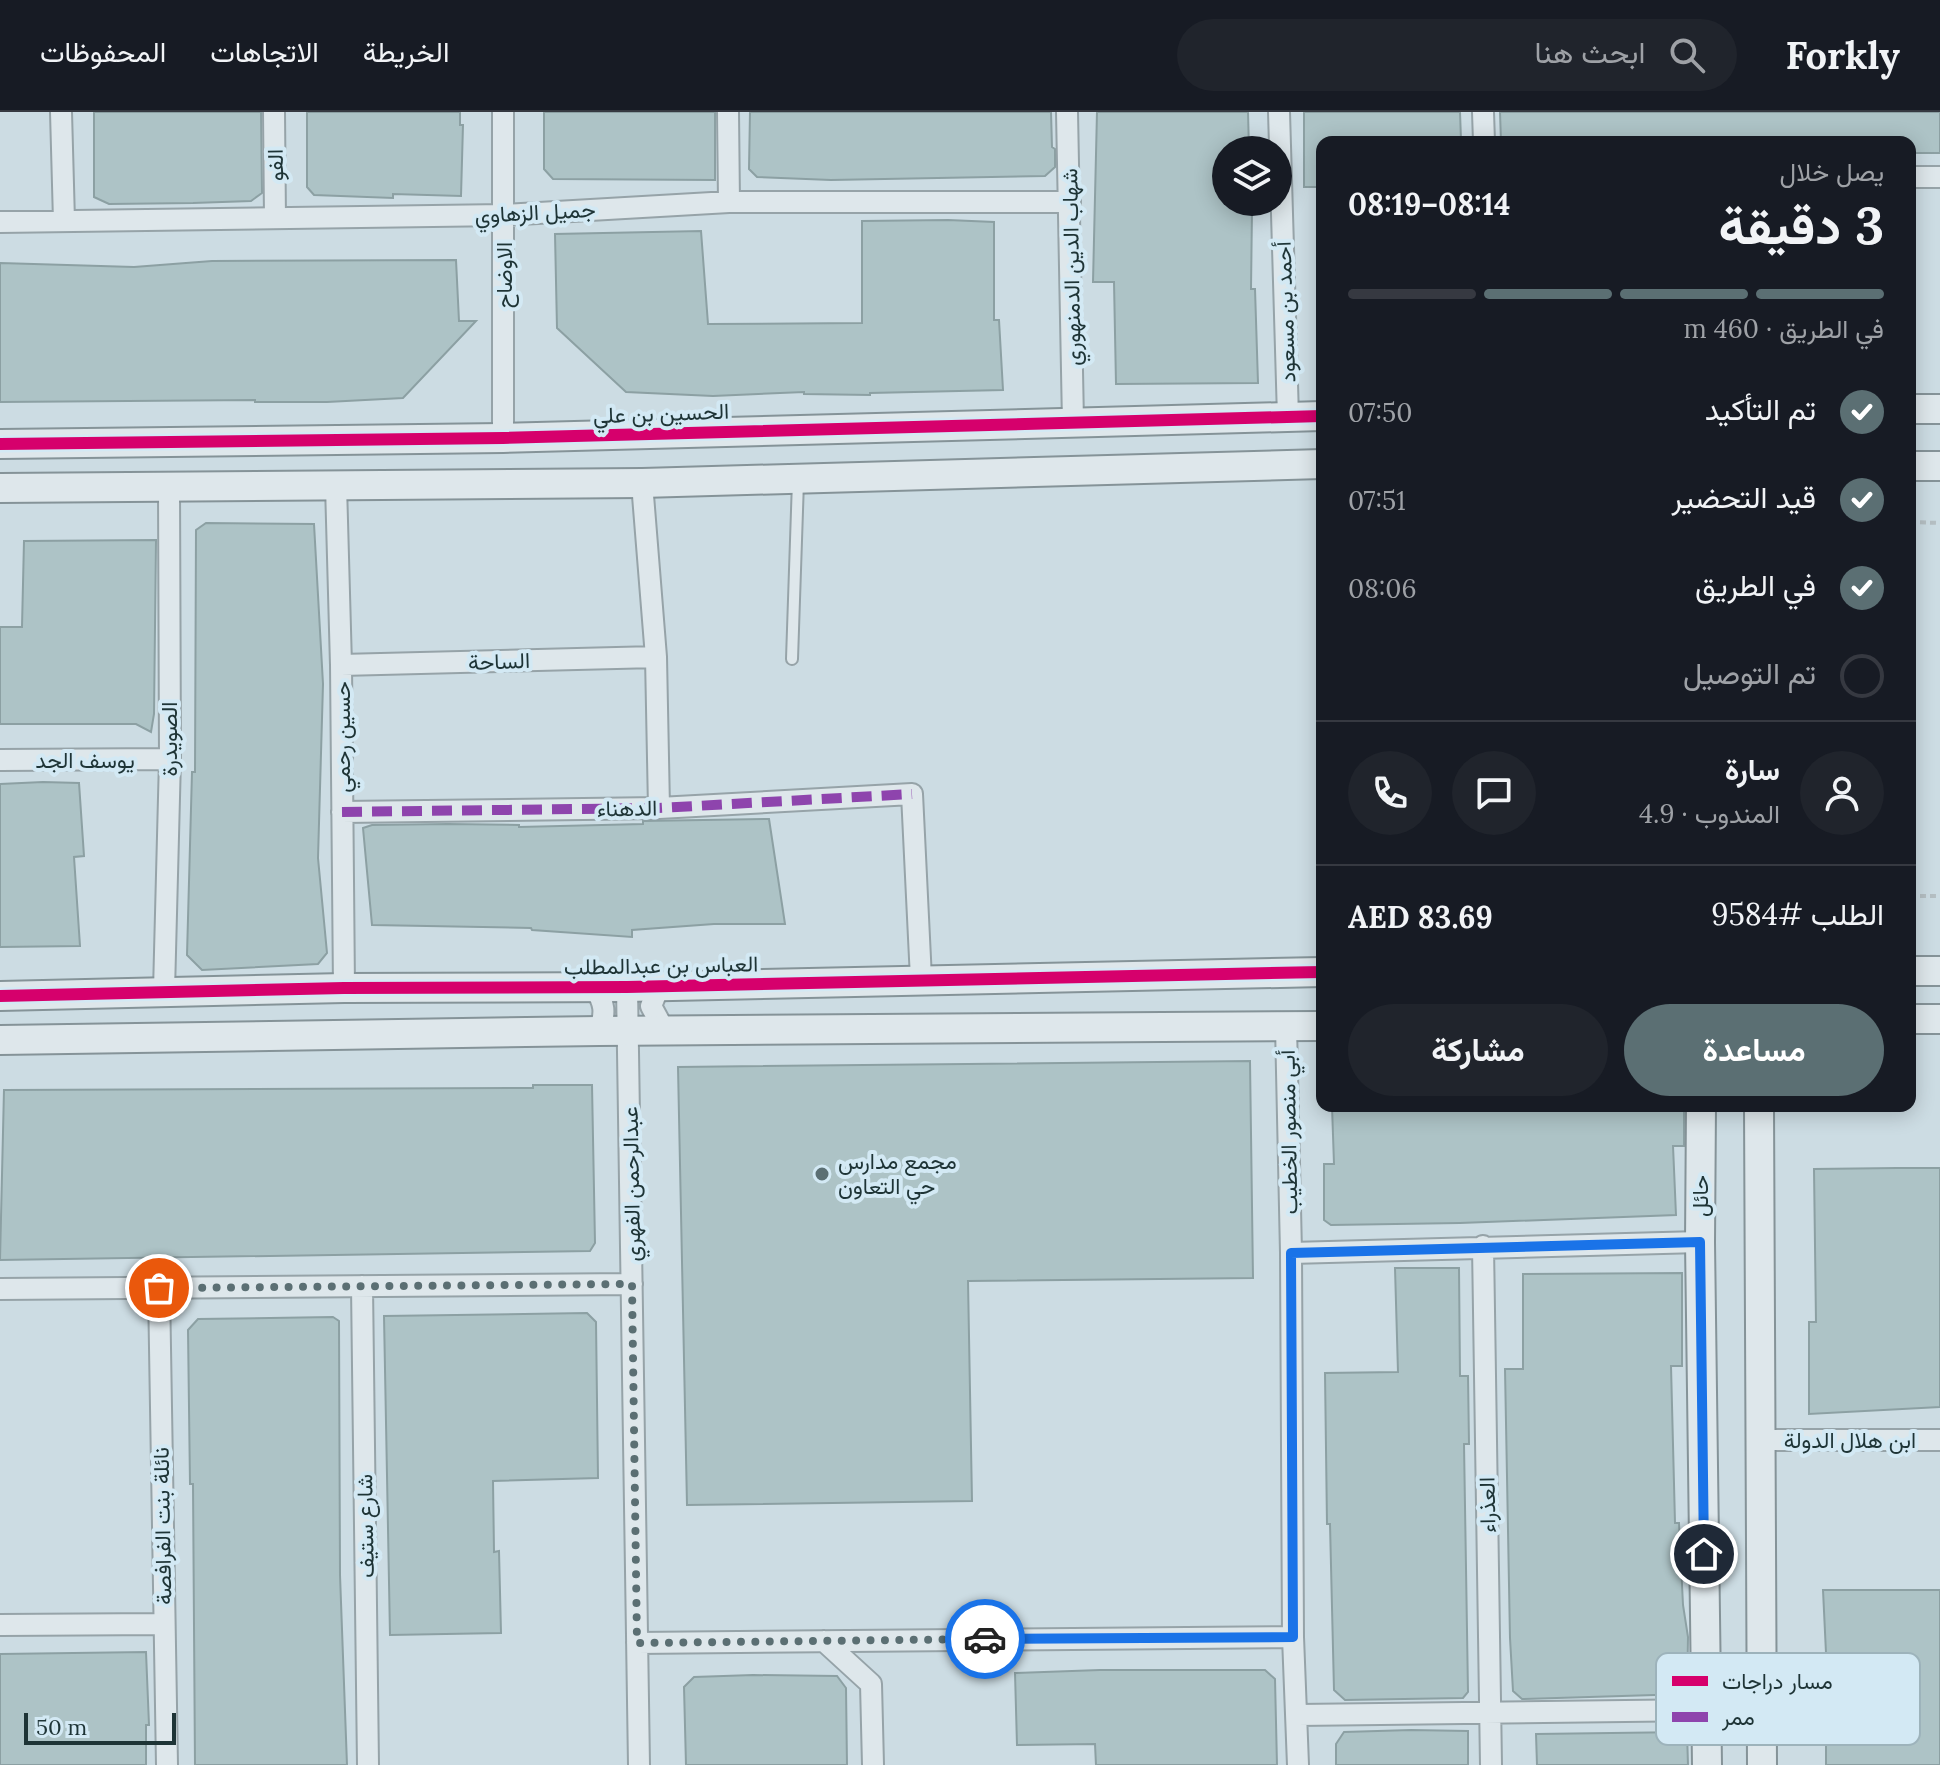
<!DOCTYPE html>
<html lang="ar">
<meta charset="utf-8">
<style>
:root{--surface:#171b24;--page:#20242c;--text:#f1f3f6;--muted:#9ea1a6;--line:#363941;--accent:#5b6f73}
body{margin:0;font-family:Lora,Vazirmatn,serif;background:var(--page);color:var(--text);direction:rtl;height:100vh;display:flex;flex-direction:column;font-size:30px;white-space:nowrap}
*{box-sizing:border-box;margin:0}
p{font-size:26px;color:var(--muted)}
.icon{flex:none;width:44px;height:44px;fill:none;stroke:currentColor;stroke-width:2;stroke-linecap:round;stroke-linejoin:round}
.map{position:relative;flex:1;overflow:hidden;direction:ltr}
.side{position:absolute;left:1316px;top:24px;width:600px;height:976px;display:flex;flex-direction:column;background:var(--surface);border-radius:16px;box-shadow:0 4px 20px #0003;direction:rtl}
.side>*{flex:none}
.controls{position:absolute;left:1212px;top:24px;display:grid;gap:16px}
.controls a{display:grid;place-items:center;width:80px;height:80px;border-radius:50%;background:var(--surface);box-shadow:0 4px 20px #0003;font-size:40px}
.scale{position:absolute;left:24px;bottom:20px;width:152px;box-sizing:border-box;padding-left:8px;border:4px solid #1e3436;border-top:0;font-size:22px;line-height:28px;white-space:nowrap;color:#1e3436;-webkit-text-stroke:6px #d3e9f4;paint-order:stroke}
.pin{position:absolute;display:grid;place-items:center;width:68px;height:68px;color:#fff;margin:-34px;border:4px solid #fff;border-radius:50%;box-shadow:0 2px 8px #0007}
.courier{position:absolute;display:grid;place-items:center;width:80px;height:80px;margin:-40px;border:6px solid #1a73e8;border-radius:50%;background:#fff;color:#222;box-shadow:0 2px 10px #0007}
.summary em{font-style:normal;font-weight:700}
.summary div{display:flex;flex-direction:column-reverse}
.summary{display:flex;align-items:center;justify-content:space-between;height:136px;padding:0 32px}
h1{font-size:52px;font-weight:700;line-height:60px}
.bar{display:grid;grid-template-columns:repeat(4,1fr);gap:12px 8px;align-content:center;height:96px;padding:0 32px}
.bar i{height:10px;border-radius:6px;background:var(--line)}
.bar .selected{background:var(--accent)}
.bar p{grid-column:span 4}
.line{display:flex;align-items:center;gap:20px;padding:0 32px;border-top:2px solid var(--line)}
.line div{flex:1}
.round{display:grid;place-items:center;flex:none;width:84px;height:84px;border-radius:42px;background:var(--page)}
ol{padding:0 32px;list-style:none}
li{display:flex;align-items:center;gap:24px;height:88px}
li p{margin-inline-start:auto}
li .icon{padding:8px;border-radius:50%;background:var(--accent);color:#fff;stroke-width:4}
li:last-child{color:var(--muted)}
li i{width:44px;height:44px;border:4px solid var(--line);border-radius:50%}
.primary-button{display:flex;gap:16px;margin-top:auto;padding:16px 32px}
.primary-button a{flex:1;height:92px;border-radius:48px;background:var(--accent);color:#fff;font-size:32px;font-weight:700;line-height:92px;text-align:center}
.primary-button a+a{background:var(--page);color:var(--text)}
header{display:flex;align-items:center;gap:48px;box-sizing:border-box;height:112px;padding:0 40px;background:var(--surface);border-bottom:2px solid var(--line)}
header strong{font-size:38px}
nav{display:flex;gap:44px;margin-inline-start:auto;font-size:28px}
.search{width:560px;height:72px;background:var(--page);display:flex;align-items:center;gap:20px;box-sizing:border-box;padding:0 28px;border-radius:44px;color:var(--muted);font-size:30px}
.map>svg:first-child{display:block}
.building{fill:#adc3c6;stroke:#8ca0a3;stroke-width:2}
.lines{fill:none;stroke-linecap:round;stroke-linejoin:round}
.lane-casing{stroke:#96a3a8;stroke-width:14}
.street-casing{stroke:#96a3a8;stroke-width:24}
.secondary-casing{stroke:#859398;stroke-width:32}
.path{stroke:#b5bfc3;stroke-width:4;stroke-dasharray:6 4;stroke-linecap:butt}
.lane{stroke:#dee7eb;stroke-width:10}
.street{stroke:#dee7eb;stroke-width:20}
.secondary{stroke:#dee7eb;stroke-width:28}
.quiet{stroke:#8e44ad;stroke-width:10;stroke-dasharray:20 10;stroke-linecap:butt}
.cycleway-casing{stroke:#d3e9f4;stroke-width:17}
.cycleway{stroke:#d6006c;stroke-width:12}
.done{stroke:#5b6f73;stroke-width:8;stroke-dasharray:0 14.4}
.route{stroke:#1a73e8;stroke-width:10}
.poi-dot{fill:#5b6f73;stroke:#d3e9f4;stroke-width:3}
.labels{text-anchor:middle;stroke-width:8;stroke-linejoin:round;paint-order:stroke}
.street-label{font-size:22px;fill:#1e3436;stroke:#d3e9f4}
.poi-label{font-size:22px;fill:#1e3436;stroke:#d3e9f4;text-anchor:start}
.key{fill:#d3e9f4;stroke:#9db3bb;stroke-width:2}
.key-label{font-size:22px;fill:#1e3436}
</style>
<header>
<strong>Forkly</strong>
<div class="search"><svg class="icon" aria-label="search" viewBox="0 0 24 24"><circle cx="10" cy="10" r="6"/><path d="M15 15l6 6"/></svg>ابحث هنا</div>
<nav><a>الخريطة</a><a>الاتجاهات</a><a>المحفوظات</a></nav>
</header>
<div class="map">
<svg width="1940" height="1653" viewBox="0 0 1940 1653">
<rect width="100%" height="100%" fill="#ccdce3"/>
<path class="building" d="M94 0H261L262 81 251 89 193 91 109 92 94 85Z
M307 0H460V13H463L461 84 393 82V86L314 83 307 75Z
M544 0H715V68L553 67 544 57Z
M750 0H1051L1052 35 1055 37V55L1045 64 831 68 757 65 749 57Z
M1097 0H1248L1249 38H1226V90H1248V98H1252L1251 177H1255L1258 271 1116 272 1114 170H1093Z
M1304 0H1460L1461 28 1322 30V75H1304Z
M1500 0H1940V41H1910V30H1501Z
M948 108 994 110V208H999L1003 278 870 281V283L804 282V280L713 284 626 280 557 216 555 122 701 119 708 212 862 211V109Z
M456 148 459 209H476L403 286 327 290H255V288L0 290V151L134 155 212 149Z
M206 411 314 412 323 572 318 746 327 841 318 852 202 858 187 843 192 660H195L196 418Z
M156 428 154 602 151 620 136 612H0V515H22L24 429Z
M43 670 79 671 84 744 74 745 80 834 0 835V672Z
M769 707 785 812H714L632 818V825L532 818 531 816 372 813 363 716 372 713 448 712 519 713V715L643 712V709Z
M1250 949 1253 1166 968 1169 972 1389 687 1393 678 955Z
M533 973H592L595 1131 590 1139 0 1148 4 978 533 976Z
M1332 994H1684V1034H1673L1676 1103 1460 1111 1331 1113 1324 1108V1052H1334Z
M1897 1056H1940V1295L1809 1302V1210H1816L1814 1057Z
M1395 1156H1459L1460 1264H1468L1469 1332H1464L1468 1580 1463 1586 1345 1588 1334 1578 1330 1412H1327L1325 1261 1398 1260Z
M1682 1161V1254H1671L1675 1411H1679L1683 1493 1688 1525 1687 1582 1522 1587 1513 1579 1510 1526 1505 1257H1523V1162Z
M587 1201 596 1210 598 1366 493 1369 494 1440 499 1439 501 1521 390 1523 384 1204Z
M333 1205 339 1209 340 1463 347 1653H195L193 1372H190L188 1218 198 1207Z
M1823 1478H1940V1653H1826V1627H1834V1541H1826Z
M146 1540 149 1613H146V1653H0V1542Z
M1100 1558H1265L1275 1567 1277 1653H1096L1095 1632 1017 1633 1015 1561Z
M753 1563 837 1564 846 1576 847 1653H686L684 1575 694 1565Z
M1411 1618 1468 1619V1653H1336V1632L1344 1620Z
M1687 1620 1688 1653H1537L1536 1622Z"/>
<g class="lines">
<g class="lane-casing">
<path id="lane" d="M792 547 798 369"/>
</g>
<g class="street-casing">
<path id="street" d="M61 0 64 109
M274 0 275 106
M728 0 729 90
M1067 0 1073 310
M1279 0 1288 305
M1483 0 1484 30
M1910 65H1940
M0 110 504 103 729 90H1070
M503 326V0
M642 371 656 545 659 696
M336 373 341 553 344 876
M341 553 656 545
M0 648 170 647
M342 700 659 696 912 682 921 867
M594 875C605 891 606 901 599 919
M627 875 639 1653
M164 879 170 647 169 375
M1286 914 1291 1141 1293 1525 1298 1653
M664 918 651 894 656 882 665 874
M1483 1134 1491 1653
M1291 1141 1700 1130
M362 1174 368 1653
M159 1176 167 1653
M0 1177 632 1172
M1759 1328H1940
M0 1513 163 1512
M824 1529 871 1572 873 1653
M637 1531 1293 1525
M1298 1603 1706 1598"/>
</g>
<g class="secondary-casing">
<path id="secondary" d="M1910 297H1940
M0 332 503 326 1322 304
M1910 354H1940
M0 376 642 371 1322 352
M1910 859H1940
M0 884 344 876 627 875 1322 860
M1910 907H1940
M0 928 599 919 1322 914
M1701 994 1700 1130 1707 1653
M1759 994 1762 1653"/>
</g>
<path class="path" d="M1910 410 1940 411
M1910 784H1940"/>
<use href="#lane" class="lane"/>
<use href="#street" class="street"/>
<use href="#secondary" class="secondary"/>
<path class="quiet" d="M342 700 659 696 912 682"/>
<g class="cycleway-casing">
<path id="cycleway" d="M0 332 503 326 1322 304
M0 884 344 876 627 875 1322 860"/>
</g>
<use href="#cycleway" class="cycleway"/>
</g>
<g class="lines">
<path class="done" d="M159 1176 632 1172 637 1531 985 1527"/>
<path class="route" d="M985 1527 1293 1525 1291 1141 1700 1130 1704 1442"/>
</g>
<circle class="poi-dot" cx="822" cy="1062" r="8"/>
<g class="labels">
<g class="street-label">
<text transform="translate(275 53) rotate(-91)" y="8">الفو</text>
<text transform="translate(535 100) rotate(-3)" y="8">جميل الزهاوي</text>
<text transform="translate(1071 155) rotate(-91)" y="8">شهاب الدين الدمنهوري</text>
<text transform="translate(504 163) rotate(-90)" y="8">الاوضاح</text>
<text transform="translate(1285 200) rotate(-92)" y="8">أحمد بن مسعود</text>
<text transform="translate(661 301) rotate(-2)" y="8">الحسين بن علي</text>
<text transform="translate(499 549) rotate(-2)" y="8">الساحة</text>
<text transform="translate(342 625) rotate(-90)" y="8">حسين رحمي</text>
<text transform="translate(169 627) rotate(-90)" y="8">الصويدرة</text>
<text x="85" y="656">يوسف الجد</text>
<text transform="translate(627 696) rotate(-1)" y="8">الدهناء</text>
<text transform="translate(661 853) rotate(-1)" y="8">العباس بن عبدالمطلب</text>
<text transform="translate(1288 1020) rotate(-91)" y="8">أبي منصور الخطيب</text>
<text transform="translate(631 1072) rotate(-91)" y="8">عبدالرحمن الفهري</text>
<text transform="translate(1700 1084) rotate(-90)" y="8">حائل</text>
<text x="1850" y="1336">ابن هلال الدولة</text>
<text transform="translate(1487 1393) rotate(-91)" y="8">العذراء</text>
<text transform="translate(162 1414) rotate(-91)" y="8">نائلة بنت الفرافصة</text>
<text transform="translate(365 1414) rotate(-91)" y="8">شارع ستيف</text>
</g>
<g class="poi-label">
<text x="838" y="1057">مجمع مدارس<tspan x="838" dy="25">حي التعاون</tspan></text>
</g>
</g>
<rect x="1656" y="1541" width="264" height="92" rx="12" class="key"/>
<rect x="1672" y="1564" width="36" height="10" fill="#d6006c"/>
<rect x="1672" y="1600" width="36" height="10" fill="#8e44ad"/>
<g class="key-label">
<text x="1722" y="1577">مسار دراجات</text>
<text x="1722" y="1613">ممر</text>
</g>
</svg>
<div class="controls">
<a><svg class="icon" aria-label="layers" viewBox="0 0 24 24"><path d="M12 4l9 5-9 5-9-5zM3 14l9 5 9-5"/></svg></a>
</div>
<div class="scale">50 m</div>
<div class="pin" style="left:159px;top:1176px;background:#ea580c"><svg class="icon" aria-label="bag" viewBox="0 0 24 24"><path d="M5 8h14l-1 12H6zM9 8a3 3 0 0 1 6 0"/></svg></div>
<div class="pin" style="left:1704px;top:1442px;background:#1f2937"><svg class="icon" aria-label="home" viewBox="0 0 24 24"><path d="M3 11l9-7 9 7M6 9v11h12V9"/></svg></div>
<div class="courier" style="left:985px;top:1527px"><svg class="icon" aria-label="car" viewBox="0 0 24 24"><path d="M5 17H2v-5l4-1 3-4h7l3 4 3 1v5h-3M9 17h6M6 11h13"/><circle cx="7" cy="17" r="2"/><circle cx="17" cy="17" r="2"/></svg></div>
<section class="side">
<div class="summary"><div><h1>3 دقيقة</h1><p>يصل خلال</p></div><em>08:14–08:19</em></div>
<div class="bar"><i class="selected"></i><i class="selected"></i><i class="selected"></i><i></i><p>في الطريق · 460 m</p></div>
<ol>
<li><svg class="icon" aria-label="check" viewBox="0 0 24 24"><path d="M5 12l5 5 9-10"/></svg>تم التأكيد<p>07:50</p></li>
<li><svg class="icon" aria-label="check" viewBox="0 0 24 24"><path d="M5 12l5 5 9-10"/></svg>قيد التحضير<p>07:51</p></li>
<li><svg class="icon" aria-label="check" viewBox="0 0 24 24"><path d="M5 12l5 5 9-10"/></svg>في الطريق<p>08:06</p></li>
<li><i></i>تم التوصيل</li>
</ol>
<div class="line" style="height:144px"><a class="round"><svg class="icon" aria-label="person" viewBox="0 0 24 24"><circle cx="12" cy="8" r="4"/><path d="M4 21q1-7 8-7t8 7"/></svg></a><div><b>سارة</b><p>المندوب · 4.9</p></div><a class="round"><svg class="icon" aria-label="chat" viewBox="0 0 24 24"><path d="M4 5h16v11H9l-5 4z"/></svg></a><a class="round"><svg class="icon" aria-label="phone" viewBox="0 0 24 24"><path d="M5 4h4l2 5-3 2q2 4 5 5l2-3 5 2v4C11 20 4 13 5 4z"/></svg></a></div>
<div class="line" style="height:104px"><div>الطلب #9584</div><b>AED 83.69</b></div>
<div class="primary-button"><a>مساعدة</a><a>مشاركة</a></div>
</section>
</div>
